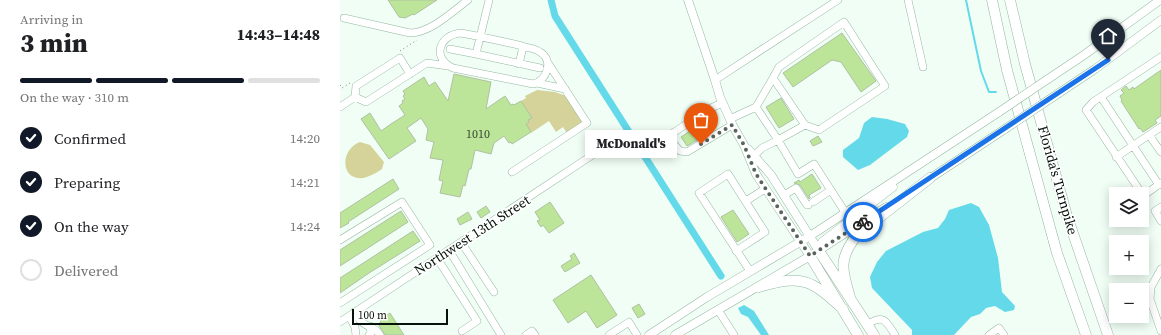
<!DOCTYPE html>
<meta charset="utf-8">
<style>
:root{--surface:#fff;--page:#f6f6f6;--text:#202124;--muted:#757577;--line:#e0e0e0;--accent:#111827}
body{margin:0;font-family:"Source Serif 4",serif;background:var(--page);color:var(--text);height:100vh;display:flex;flex-direction:column;font-size:15px;white-space:nowrap}
*{box-sizing:border-box;margin:0}
p{font-size:13px;color:var(--muted)}
.icon{flex:none;width:22px;height:22px;fill:none;stroke:currentColor;stroke-width:2;stroke-linecap:round;stroke-linejoin:round}
.map{position:relative;flex:1;overflow:hidden}
.drawer{display:flex;flex-direction:column;background:var(--surface);width:340px}
.drawer>*{flex:none}
.buttons{position:absolute;left:769px;top:187px;display:grid;gap:8px}
.buttons a{display:grid;place-items:center;width:40px;height:40px;border-radius:0px;background:var(--surface);box-shadow:0 2px 10px #0003;font-size:20px}
.scale{position:absolute;left:12px;bottom:10px;width:96px;box-sizing:border-box;padding-left:4px;border:2px solid #06120b;border-top:0;font-size:11px;line-height:14px;white-space:nowrap;color:#06120b;-webkit-text-stroke:3px #fff;paint-order:stroke}
.pin{position:absolute;display:grid;place-items:center;width:34px;height:34px;color:#fff;margin:-41px -17px;border-radius:50% 50% 50% 0;rotate:-45deg;box-shadow:0 0 4px #0007}
.pin .icon{rotate:45deg}
.courier{position:absolute;display:grid;place-items:center;width:40px;height:40px;margin:-20px;border:3px solid #1a73e8;border-radius:50%;background:#fff;color:#222;box-shadow:0 1px 5px #0007}
.bubble{position:absolute;height:28px;border-radius:0px;background:var(--surface);box-shadow:0 2px 10px #0003;font-size:13px;font-weight:800;line-height:28px;text-align:center}
.overview em{font-style:normal;font-weight:800}
.overview div{display:flex;flex-direction:column-reverse}
.overview{display:flex;align-items:center;justify-content:space-between;height:68px;padding:0 20px}
h1{font-size:26px;font-weight:800;line-height:30px}
.bar{display:grid;grid-template-columns:repeat(4,1fr);gap:6px 4px;align-content:center;height:48px;padding:0 20px}
.bar i{height:5px;border-radius:3px;background:var(--line)}
.bar .on{background:var(--accent)}
.bar p{grid-column:span 4}
ol{padding:0 20px;list-style:none}
li{display:flex;align-items:center;gap:12px;height:44px}
li p{margin-inline-start:auto}
li .icon{padding:4px;border-radius:50%;background:var(--accent);color:#fff;stroke-width:4}
li:last-child{color:var(--muted)}
li i{width:22px;height:22px;border:2px solid var(--line);border-radius:50%}
main{display:flex;flex:1;min-height:0}
.map>svg:first-child{display:block}
.green{fill:#d5d399}
.water{fill:#63d9e9}
.lines{fill:none;stroke-linecap:round;stroke-linejoin:round}
.stream{stroke:#63d9e9;stroke-width:2}
.canal{stroke:#63d9e9;stroke-width:7}
.building{fill:#bce59a;stroke:#afc1a1}
.minor-casing{stroke:#94b7a0;stroke-width:8}
.major-casing{stroke:#94b7a0;stroke-width:9}
.highway-casing{stroke:#94b7a0;stroke-width:11}
.path{stroke:#75827a;stroke-width:1;stroke-dasharray:1 3;stroke-linecap:butt}
.minor{stroke:#fff;stroke-width:7}
.major{stroke:#fff;stroke-width:8}
.highway{stroke:#fff;stroke-width:10}
.major-bridge-casing{stroke:#94b7a0;stroke-width:9;stroke-linecap:butt}
.major-bridge{stroke:#fff;stroke-width:8}
.done{stroke:#58655d;stroke-width:4;stroke-dasharray:0 7.2}
.route{stroke:#1a73e8;stroke-width:5}
.labels{text-anchor:middle;stroke-width:3.5;stroke-linejoin:round;paint-order:stroke}
.number-label{font-size:12px;fill:#34472f}
.street-label{font-size:14px;fill:#06120b;stroke:#fff}
</style>
<main>
<section class="drawer">
<div class="overview"><div><h1>3 min</h1><p>Arriving in</p></div><em>14:43–14:48</em></div>
<div class="bar"><i class="on"></i><i class="on"></i><i class="on"></i><i></i><p>On the way · 310 m</p></div>
<ol>
<li><svg class="icon" aria-label="check" viewBox="0 0 24 24"><path d="M5 12l5 5 9-10"/></svg>Confirmed<p>14:20</p></li>
<li><svg class="icon" aria-label="check" viewBox="0 0 24 24"><path d="M5 12l5 5 9-10"/></svg>Preparing<p>14:21</p></li>
<li><svg class="icon" aria-label="check" viewBox="0 0 24 24"><path d="M5 12l5 5 9-10"/></svg>On the way<p>14:24</p></li>
<li><i></i>Delivered</li>
</ol>
</section>
<div class="map">
<svg width="821" height="335" viewBox="0 0 821 335">
<rect width="100%" height="100%" fill="#f0fef5"/>
<path class="green" d="M197 90 215 92 226 96 247 123 228 135 223 127 216 132 209 121 191 133 186 124 189 122 188 120 192 118 181 101 186 98 185 96Z
M20 142 30 145 44 162 42 169C38 172 29 177 23 178 0 181 0 149 20 142Z"/>
<path class="water" d="M532 117 547 119 565 124 569 131 567 137 530 165 518 170 503 157V150L519 138 524 123Z
M631 203 639 207 649 225 658 258 662 292 675 306 674 310 665 312 655 306 646 308 640 314 631 317 614 335H572V330L532 288 530 277 537 262 546 251 583 232 598 228 605 219 609 210Z
M404 305 414 311 429 335H421L408 317 401 314 398 308Z"/>
<g class="lines">
<path class="stream" d="M626 0 641 71 649 92H656"/>
<path class="canal" d="M211 0 215 16 381 276"/>
</g>
<path class="building" d="M48 0H97L74 15 73 14 65 18 59 17Z
M502 33 536 81 521 92 501 62 492 60 453 87 443 73Z
M821 70V116L815 120 817 123 803 132 800 128 799 129 781 101 782 100 780 96 784 93 781 90 786 86 789 90 793 87 794 89Z
M114 74 151 82 146 109 165 96 171 105 173 104 174 105 181 101 192 118 188 120 189 122 186 124 191 132 172 144 171 142 169 143 164 136 154 143 151 154 135 150 131 169H129L125 186 123 185 120 197 100 193 103 181 99 180 103 160 90 158 94 142 86 140 88 129 81 118 67 128 76 141 49 159 21 119 30 113 41 131 51 124 65 115 59 106 63 103 62 101 65 99 63 96 65 94 63 91 84 77 89 86 95 82 108 101Z
M441 98 454 119 439 128 426 107Z
M363 122 370 132 347 146 341 137Z
M478 136 482 142 473 146 470 141Z
M472 174 481 188 469 195 470 198 469 199 460 185 454 183 459 180 460 182Z
M53 179 59 189 8 222 9 223 0 228V213Z
M210 202 224 223 209 233 203 225 201 227 197 221 200 220 195 212Z
M146 206 150 212 141 218 137 212Z
M393 210 409 234 397 242 381 217Z
M61 211 68 222 0 266V250Z
M128 212 132 219 120 225 117 219Z
M73 231 80 241 29 273 0 293V278Z
M234 253 240 263 225 272 221 266 232 259 230 256Z
M251 275 277 315 257 328 246 311 228 323 213 300Z
M299 304 305 314 298 318 292 308Z
M50 313 64 335H45L38 324 41 322 40 320Z"/>
<g class="lines">
<g class="minor-casing">
<path id="minor" d="M149 0 136 54 200 68
M568 0 583 67
M4 18 70 33C90 33 112 12 128 0
M121 33C142 37 162 41 182 46 188 48 195 48 200 52 214 60 207 81 193 84L113 68C92 59 98 35 121 33Z
M110 49 136 54
M179 64 183 47
M70 74 60 58 16 86 15 97 26 102 87 63 108 66
M375 80 498 0
M197 83 225 89
M761 97 819 185
M382 103 369 109 333 133V143L340 151 347 152 392 125
M0 107 15 97
M416 107 433 78
M390 119 416 107 438 140 465 125 433 78 439 67 504 22 545 86 479 130 465 125
M809 135 821 152
M414 156 422 148 438 140 458 174 474 164 505 212
M776 157 821 127
M172 172 247 123 208 63
M802 194 746 110 753 102 821 57
M802 194 803 196 821 183
M444 195 456 188 467 205H468
M406 201 425 189
M473 202 491 190
M821 207 815 211 821 221
M0 240 62 202 90 245 0 303
M121 242 154 292
M109 250 161 335
M396 251 425 232 388 174 359 193 410 271
M97 258 137 321 122 331
M821 269 811 287 810 299 821 331
M378 310 394 335
M14 312C17 316 19 320 23 323 31 329 33 325 40 335
M9 316 15 327 16 335
M0 322 263 148
M528 324C544 314 546 321 555 335
M29 335 31 333 30 326
M186 335 192 331 195 335
M269 335 289 322 297 335
M649 335 659 328 664 335"/>
</g>
<g class="major-casing">
<path id="major" d="M348 0 375 80 380 97 393 126 404 145 416 174 470 256
M708 79 744 55 820 0
M719 93 755 69 821 20
M408 149 431 175 479 251
M586 181 665 129
M479 250 482 242 553 187
M309 335 367 297 470 236 659 112
M335 335 470 256 546 207"/>
</g>
<g class="highway-casing">
<path id="highway" d="M652 0 667 70 717 253 746 335
M670 0 685 64 727 216 768 335
M479 251 534 335
M470 256 518 335
M419 287C463 274 471 280 503 309
M510 297C502 270 498 259 517 235L590 178"/>
</g>
<path class="path" d="M60 51 77 40
M0 85 2 88 10 83"/>
<use href="#minor" class="minor"/>
<use href="#major" class="major"/>
<use href="#highway" class="highway"/>
<g class="major-bridge-casing">
<path id="major-bridge" d="M659 112 708 79
M665 129 719 93"/>
</g>
<use href="#major-bridge" class="major-bridge"/>
</g>
<g class="lines">
<path class="done" d="M361 144 392 125 404 145 416 174 470 256 523 222"/>
<path class="route" d="M523 222 768 60"/>
</g>
<g class="labels">
<g class="number-label">
<text x="138" y="138">1010</text>
</g>
<g class="street-label">
<text transform="translate(718 180) rotate(74)" y="5">Florida's Turnpike</text>
<text transform="translate(132 235) rotate(-33)" y="5">Northwest 13th Street</text>
</g>
</g>
</svg>
<div class="buttons">
<a><svg class="icon" aria-label="layers" viewBox="0 0 24 24"><path d="M12 4l9 5-9 5-9-5zM3 14l9 5 9-5"/></svg></a>
<a>+</a>
<a>−</a>
</div>
<div class="scale">100 m</div>
<div class="pin" style="left:361px;top:144px;background:#ea580c"><svg class="icon" aria-label="bag" viewBox="0 0 24 24"><path d="M5 8h14l-1 12H6zM9 8a3 3 0 0 1 6 0"/></svg></div>
<div class="pin" style="left:768px;top:60px;background:#1f2937"><svg class="icon" aria-label="home" viewBox="0 0 24 24"><path d="M3 11l9-7 9 7M6 9v11h12V9"/></svg></div>
<div class="courier" style="left:523px;top:222px"><svg class="icon" aria-label="bike" viewBox="0 0 24 24"><circle cx="6" cy="16" r="4"/><circle cx="18" cy="16" r="4"/><path d="M6 16l4-8h5l3 8M10 8l3 8H6M13 5h3"/></svg></div>
<div class="bubble" style="left:245px;top:130px;width:92px">McDonald's</div>
</div>
</main>
